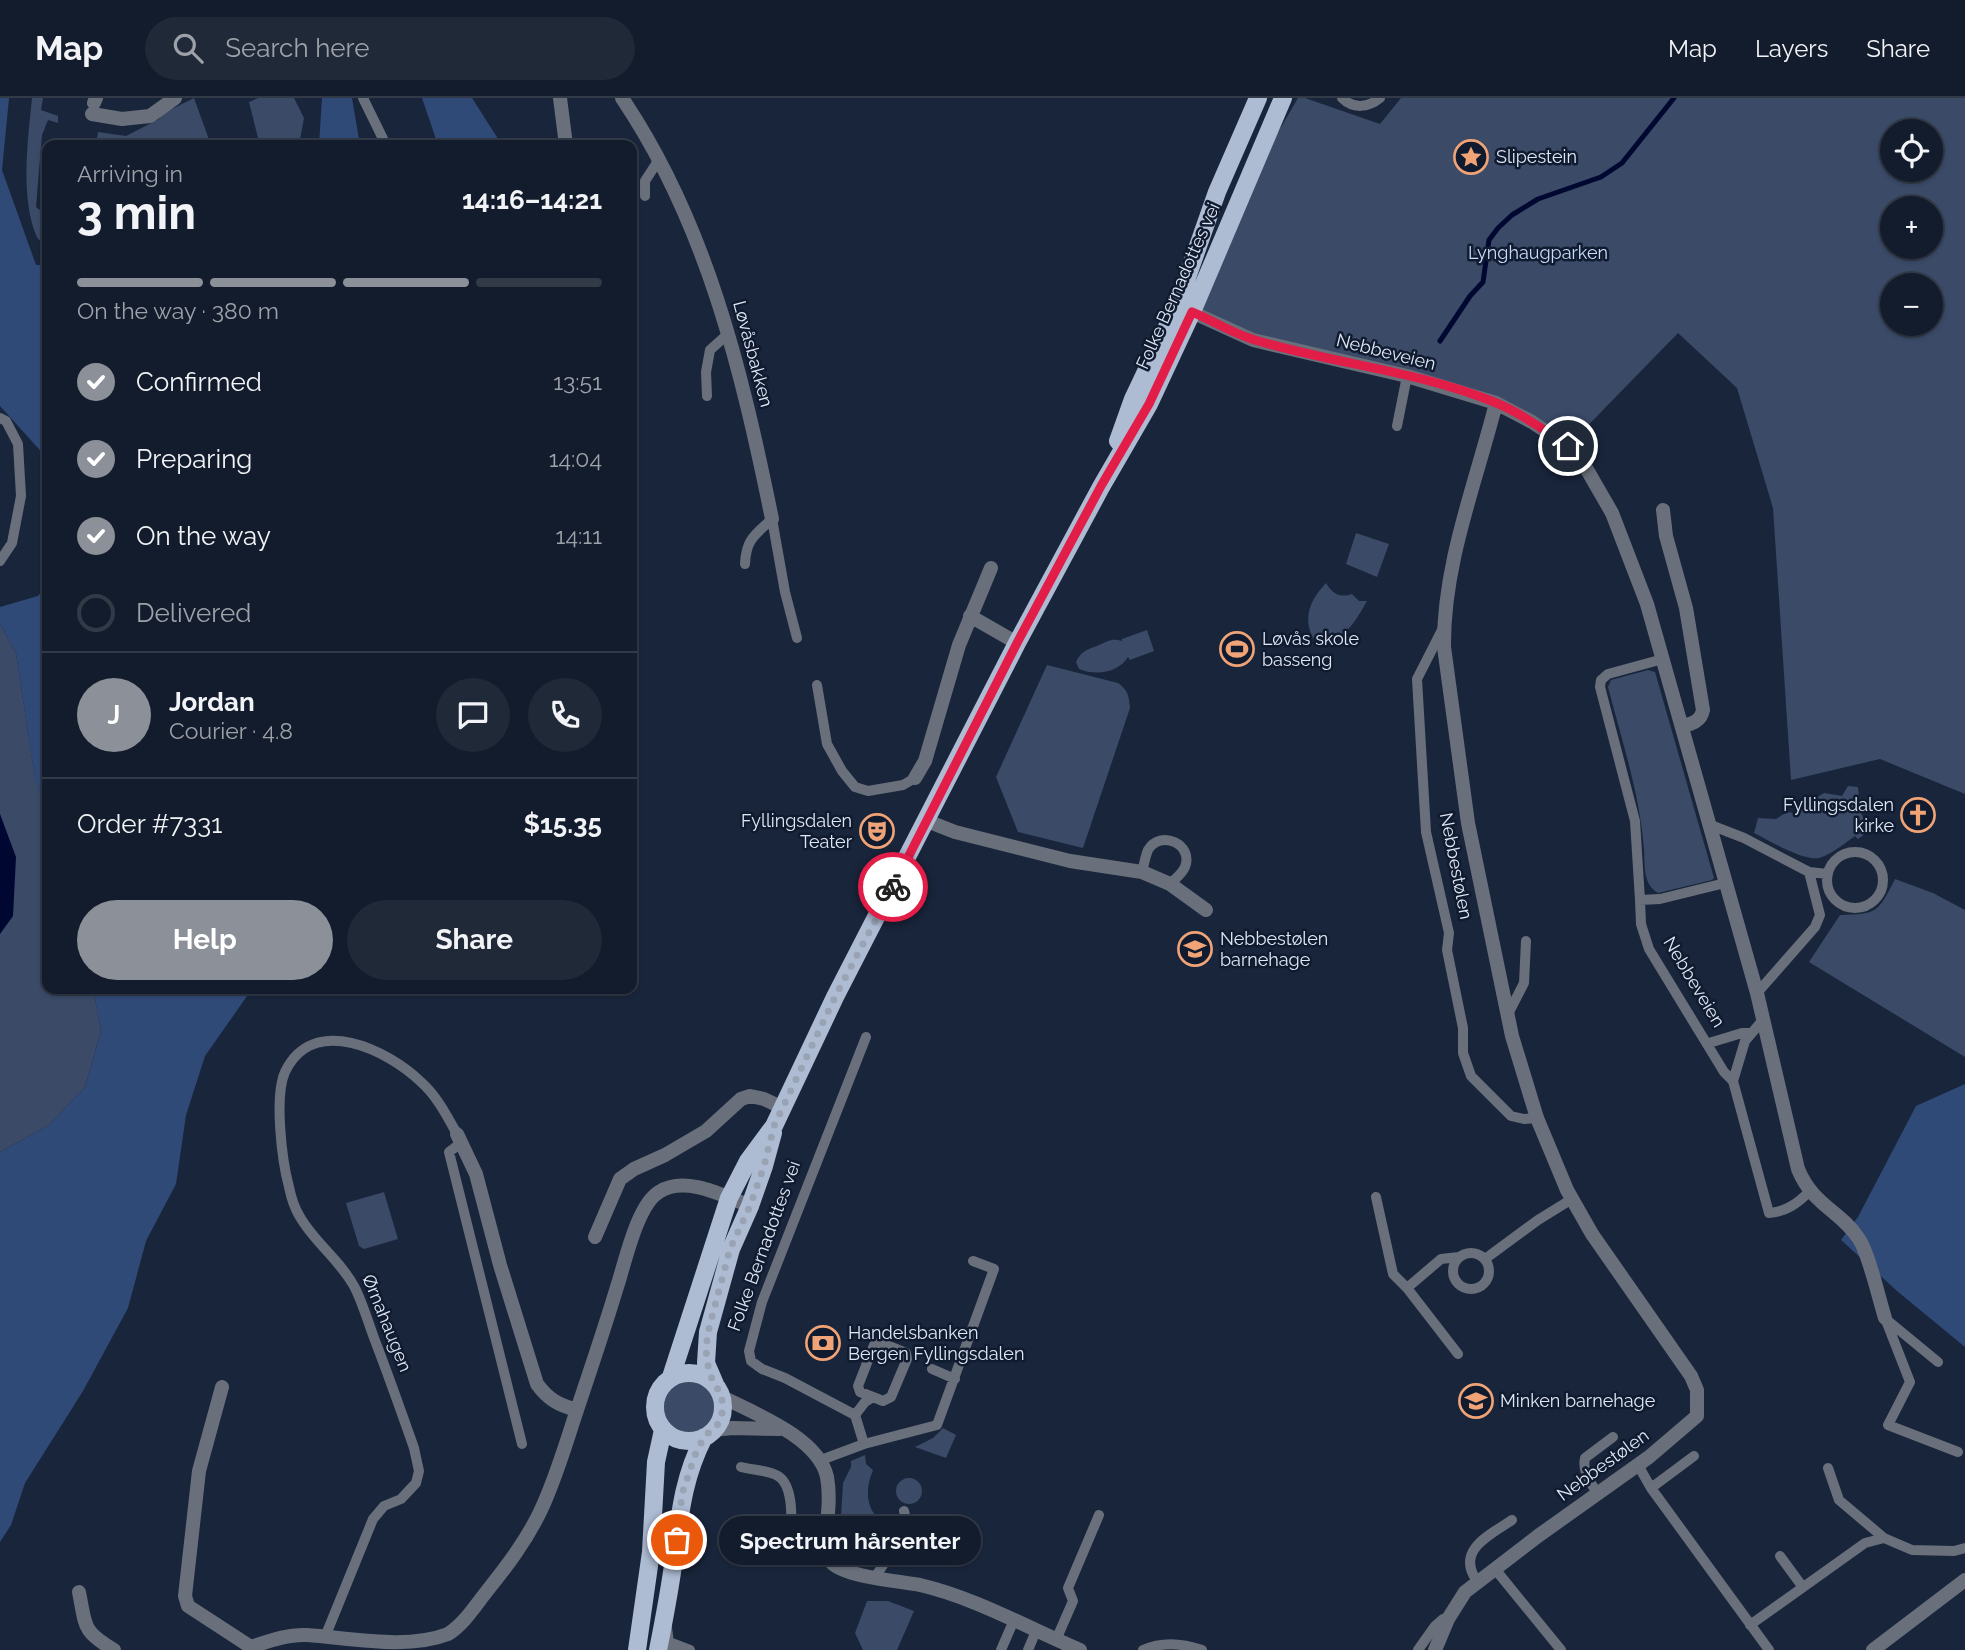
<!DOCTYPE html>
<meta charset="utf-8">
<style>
:root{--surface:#131c2c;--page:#202938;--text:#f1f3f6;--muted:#9da1a9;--line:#323a48;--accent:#8c9099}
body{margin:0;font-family:Raleway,sans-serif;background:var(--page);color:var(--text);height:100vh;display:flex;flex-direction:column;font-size:26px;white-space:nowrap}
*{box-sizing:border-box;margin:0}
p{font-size:23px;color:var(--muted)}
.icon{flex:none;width:38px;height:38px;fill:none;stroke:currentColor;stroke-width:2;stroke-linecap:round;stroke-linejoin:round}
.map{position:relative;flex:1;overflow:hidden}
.side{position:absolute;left:42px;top:42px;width:595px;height:854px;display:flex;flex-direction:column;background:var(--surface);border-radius:14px;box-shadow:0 2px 5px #0004,0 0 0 2px var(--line)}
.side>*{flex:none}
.buttons{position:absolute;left:1880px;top:21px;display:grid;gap:14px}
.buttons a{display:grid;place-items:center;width:63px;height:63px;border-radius:50%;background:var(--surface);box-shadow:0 2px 5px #0004,0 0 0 2px var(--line);font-size:35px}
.pin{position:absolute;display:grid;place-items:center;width:60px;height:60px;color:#fff;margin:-30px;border:4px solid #fff;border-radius:50%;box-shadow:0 2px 7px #0007}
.courier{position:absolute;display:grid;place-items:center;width:70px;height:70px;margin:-35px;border:5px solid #e11d48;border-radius:50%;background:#fff;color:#222;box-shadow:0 2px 9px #0007}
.bubble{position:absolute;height:49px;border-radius:24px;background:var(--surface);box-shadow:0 2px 5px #0004,0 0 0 2px var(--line);font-size:23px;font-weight:700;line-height:49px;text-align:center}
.overview em{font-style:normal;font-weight:700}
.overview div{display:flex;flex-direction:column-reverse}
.overview{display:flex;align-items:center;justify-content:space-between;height:119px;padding:0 35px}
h1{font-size:46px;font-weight:700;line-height:52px}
.bar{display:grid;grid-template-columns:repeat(4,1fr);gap:10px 7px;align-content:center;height:84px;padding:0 35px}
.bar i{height:9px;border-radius:5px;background:var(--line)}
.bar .on{background:var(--accent)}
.bar p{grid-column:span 4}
.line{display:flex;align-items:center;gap:18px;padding:0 35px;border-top:2px solid var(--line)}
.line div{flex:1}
.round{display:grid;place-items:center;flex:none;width:74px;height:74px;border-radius:37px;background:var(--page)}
ol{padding:0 35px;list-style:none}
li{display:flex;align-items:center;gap:21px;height:77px}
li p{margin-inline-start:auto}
li .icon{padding:7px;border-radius:50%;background:var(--accent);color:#fff;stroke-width:4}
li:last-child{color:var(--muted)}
li i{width:38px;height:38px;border:4px solid var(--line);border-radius:50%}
.action{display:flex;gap:14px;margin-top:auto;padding:14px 35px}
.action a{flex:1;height:80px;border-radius:42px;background:var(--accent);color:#fff;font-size:28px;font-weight:700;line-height:80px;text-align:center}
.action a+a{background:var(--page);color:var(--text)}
header{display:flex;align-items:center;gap:42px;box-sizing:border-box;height:98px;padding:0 35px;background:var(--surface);border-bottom:2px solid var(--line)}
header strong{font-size:33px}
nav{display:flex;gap:38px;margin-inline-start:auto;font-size:24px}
.search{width:490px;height:63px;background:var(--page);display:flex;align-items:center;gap:18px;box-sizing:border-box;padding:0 24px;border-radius:38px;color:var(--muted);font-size:26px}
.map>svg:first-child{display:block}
.green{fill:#3a4a67;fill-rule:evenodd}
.forest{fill:#304a78}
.water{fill:#000831}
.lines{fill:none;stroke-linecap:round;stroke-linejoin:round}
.stream{stroke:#000831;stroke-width:5}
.lane{stroke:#69707b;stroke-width:10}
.street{stroke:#69707b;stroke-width:14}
.primary{stroke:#adbbd3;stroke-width:18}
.done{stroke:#99a3b4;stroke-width:7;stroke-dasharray:0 12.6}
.route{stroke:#e11d48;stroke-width:9}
.labels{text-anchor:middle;stroke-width:5;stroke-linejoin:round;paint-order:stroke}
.poi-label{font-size:18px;fill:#dee7f5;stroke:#101b30;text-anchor:start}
.park-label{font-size:18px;fill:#c9dbf9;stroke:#101b30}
.street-label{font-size:18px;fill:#dee7f5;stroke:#101b30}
</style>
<header>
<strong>Map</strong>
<div class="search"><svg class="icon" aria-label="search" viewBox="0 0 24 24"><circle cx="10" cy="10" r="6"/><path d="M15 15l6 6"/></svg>Search here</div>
<nav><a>Map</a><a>Layers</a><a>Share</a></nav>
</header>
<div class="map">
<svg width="1965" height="1552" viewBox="0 0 1965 1552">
<rect width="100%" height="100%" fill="#19253b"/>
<path class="green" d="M32 0H43L41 12 58 18V25L48 22 42 37 36 109 45 116 47 149C43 145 38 142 36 137 20 98 28 41 32 0Z
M194 0 211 47H96L98 34 126 38 159 21 164 15Z
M258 0H294L304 20 299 47H274L270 41 259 44 249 4Z
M1298 0H1305L1380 26 1401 0H1965V696L1880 661 1791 682 1773 410 1737 290 1678 235 1568 348 1496 305 1253 242 1192 214 1238 103ZM1892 33H1930V72H1892ZM1892 110H1930V149H1892ZM1892 187H1930V226H1892Z
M1356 435 1389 446 1377 479 1346 466Z
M1326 485C1333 496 1339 500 1352 496L1359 503H1367C1354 526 1342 548 1313 540 1302 519 1311 501 1326 485Z
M0 526 16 555 35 680 47 716V891H93L101 933 85 989 49 1027 0 1054Z
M1147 532 1154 553 1130 562 1128 559C1118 575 1096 578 1079 571L1076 564C1082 552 1087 552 1099 547 1108 543 1112 540 1122 543V541Z
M1047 567 1118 585C1128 592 1129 598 1130 610L1083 750 1018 734 996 679Z
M1648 572 1655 574 1714 780 1712 782 1658 795C1643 786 1645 769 1644 752 1640 697 1622 643 1608 589L1611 582Z
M1848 688 1858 689 1861 715 1869 733 1858 741 1855 738C1845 745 1833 755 1822 759 1806 766 1769 742 1754 735L1758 720 1776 721 1787 714 1793 715 1824 695 1842 698Z
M1895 781 1933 795 1965 812V959L1809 864 1840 817C1877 816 1878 815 1895 781Z
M384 1094 398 1141 364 1151 359 1148 346 1105Z
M664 1309a25 25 0 1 1 50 0a25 25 0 1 1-50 0Z
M943 1330 956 1337 946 1360 915 1349 933 1340Z
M865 1357 866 1366 873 1372C864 1394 866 1413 886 1428L892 1420 897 1424 886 1454 873 1464C845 1461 835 1456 834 1426L841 1419 843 1385 851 1369V1363Z
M896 1393a13 13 0 1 1 26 0a13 13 0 1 1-26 0Z
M867 1503H888L914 1513 897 1552H863L855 1535Z"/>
<path class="forest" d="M0 0H9L2 72 36 167H47V360L0 308Z
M322 0H352L360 47H319Z
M422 0H472L502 47H438Z
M47 486V716L35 681 16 555 0 526V509L38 498Z
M93 891H252L205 958 186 1017 176 1086 146 1143 128 1210 83 1293 25 1385 11 1427 0 1444V1054L49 1027 85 989 101 933Z
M1965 986V1249L1897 1193 1841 1142 1858 1119 1916 1008Z"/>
<path class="water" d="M0 716 16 759 13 818 0 836Z"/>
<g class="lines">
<path class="stream" d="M1440 243 1470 198 1483 184 1489 142 1498 130 1512 117 1538 101 1601 79 1622 65 1674 0"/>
<path class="lane" d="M363 0 386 47
M1342 0C1353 11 1368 10 1380 0
M645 98V83L658 63
M707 298 706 274 710 252 729 235
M0 320 6 323 18 346 21 398 12 445 0 463
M1397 328 1407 278
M772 421 785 494 797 540
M745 466C746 441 755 437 772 421
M1443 530 1417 581 1426 734 1449 835 1447 852 1463 930V955L1471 978 1511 1018 1524 1021 1537 1020
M817 587 827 646 842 673 855 689 868 693 903 687 915 680
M1708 726 1744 740 1809 774 1828 776
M1827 782a28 28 0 1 1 56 0a28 28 0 1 1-56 0Z
M1142 774C1144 767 1145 759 1148 752 1160 731 1194 746 1185 769 1182 776 1175 781 1170 786
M1725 785 1660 801 1640 802 1641 826 1649 851 1724 974 1733 983 1745 943 1762 923
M1640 802 1635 723 1600 589 1601 582 1608 576 1663 561
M1757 895 1815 829 1820 817 1809 774
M1507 918 1524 885 1526 843
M1709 945 1742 935H1751
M1733 983 1769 1115C1786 1114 1798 1105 1810 1093
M461 1045 449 1054 522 1346
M1376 1099 1393 1176 1407 1190 1458 1256
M1453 1173a18 18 0 1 1 36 0a18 18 0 1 1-36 0Z
M1485 1161 1538 1122 1572 1101
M1407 1190 1441 1161 1459 1159
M1885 1220 1910 1284 1888 1327 1958 1354
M1887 1222 1938 1264
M932 1271 955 1281
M855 1317 785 1280 762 1271 751 1263 749 1253 762 1204 866 939
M864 1346 855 1317 865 1304 873 1299 883 1303 891 1299 907 1261 906 1255 879 1244 874 1247 858 1288 860 1294 873 1299
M821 1362 864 1346 937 1327 994 1171 973 1163
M1638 1367 1651 1390 1769 1552
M741 1369C751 1372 769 1372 778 1378 796 1389 791 1432 790 1451L797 1456 826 1454
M1828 1370 1839 1402 1884 1440 1912 1452 1954 1453 1965 1450
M1651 1390 1694 1358
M1597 1395C1590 1383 1582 1374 1585 1360L1613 1339
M1780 1458 1802 1488
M1495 1471 1561 1552
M875 1479 908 1430 904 1413
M1477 1483C1455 1452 1490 1437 1512 1422
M1750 1527 1865 1445 1884 1440
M667 1530 670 1552
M325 1539 373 1421 384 1408 401 1401 416 1385 419 1373 414 1350C401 1313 388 1276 374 1240 368 1224 363 1206 355 1190 341 1163 315 1145 300 1119 295 1111 291 1099 289 1089 282 1063 274 999 285 974 313 915 388 952 421 984 437 998 447 1018 457 1036
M1056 1542 1073 1503 1068 1490 1099 1417
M669 1544 690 1552
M1001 1552 1014 1522
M1028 1552 1036 1533
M1143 1552C1163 1543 1182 1545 1202 1552
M1418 1552 1435 1528 1443 1521H1448"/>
<path class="street" d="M560 0 566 47
M622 0C707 126 742 274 772 421
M94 5 96 0
M92 16 122 21 150 18 175 0
M1185 211 1253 242 1407 278 1496 305 1532 324 1568 348 1582 363 1612 415 1647 506 1757 895 1798 1071C1813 1108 1840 1112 1859 1141 1869 1156 1879 1201 1885 1220
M1663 412 1666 438 1686 510 1703 612C1701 623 1692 626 1682 628
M970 518 1017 545
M915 680 925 663 959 547 991 470
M927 723 955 734 1070 763 1142 774 1170 786 1206 812
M457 1036 476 1076 500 1167 537 1286C548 1301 558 1307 577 1312
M595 1139 620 1081 634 1071 665 1057 706 1033 741 1001 750 998 764 1001 783 1010
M222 1289 199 1373 185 1498 188 1508 251 1549C269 1543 288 1536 307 1537 351 1540 407 1552 448 1536 464 1526 475 1508 487 1493 507 1468 526 1443 540 1414 555 1383 565 1348 576 1315 590 1273 604 1232 617 1189 625 1165 637 1107 659 1094 685 1077 724 1098 750 1108
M722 1299C754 1315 819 1340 827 1379 831 1400 827 1424 825 1444 826 1451 827 1460 832 1465 846 1479 899 1483 920 1487 976 1500 1028 1530 1080 1552
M714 1332 732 1330 780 1331
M79 1494C86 1529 82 1533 114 1552
M1435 1552 1448 1521 1465 1494 1538 1438 1649 1359 1697 1318V1292L1691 1278 1592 1136 1567 1092 1537 1020 1512 938 1468 725 1444 549C1443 466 1476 385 1496 305
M1873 1552 1965 1482"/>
<path class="primary" d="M1118 343 1133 301 1177 208 1217 94 1258 0
M655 1309a34 34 0 1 1 68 0a34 34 0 1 1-68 0Z
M671 1279 729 1100 748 1063 774 1028 835 899 1017 545 1101 389 1149 306 1192 214 1283 0
M715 1286 706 1265 708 1234 731 1151 750 1108 764 1068 773 1035
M637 1552 651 1454 656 1364 663 1332
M658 1552C664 1522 670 1491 674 1460 680 1416 683 1380 704 1339"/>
</g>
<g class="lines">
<path class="done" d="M677 1442 682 1396 695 1357 704 1339 719 1325 722 1316V1299L709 1275 706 1252 708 1234 730 1151 750 1108 764 1068 774 1028 835 899 893 789"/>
<path class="route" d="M893 789 1017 545 1101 388 1149 306 1192 214C1212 222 1233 236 1255 242 1334 266 1418 273 1494 304 1521 315 1544 332 1568 348"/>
</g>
<defs>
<g id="sight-ring" transform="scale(1.75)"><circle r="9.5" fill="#101b30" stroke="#efa376" stroke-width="1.5"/><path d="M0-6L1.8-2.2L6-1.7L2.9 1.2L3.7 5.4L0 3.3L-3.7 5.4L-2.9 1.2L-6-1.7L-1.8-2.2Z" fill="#efa376"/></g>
<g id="stadium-ring" transform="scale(1.75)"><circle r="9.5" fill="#101b30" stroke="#efa376" stroke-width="1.5"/><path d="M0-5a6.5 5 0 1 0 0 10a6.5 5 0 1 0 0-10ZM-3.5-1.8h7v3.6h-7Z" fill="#efa376"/></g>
<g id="church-ring" transform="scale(1.75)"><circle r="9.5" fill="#101b30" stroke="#efa376" stroke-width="1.5"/><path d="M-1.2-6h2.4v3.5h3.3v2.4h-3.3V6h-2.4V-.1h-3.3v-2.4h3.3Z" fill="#efa376"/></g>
<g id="theatre-ring" transform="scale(1.75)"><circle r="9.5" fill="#101b30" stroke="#efa376" stroke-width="1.5"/><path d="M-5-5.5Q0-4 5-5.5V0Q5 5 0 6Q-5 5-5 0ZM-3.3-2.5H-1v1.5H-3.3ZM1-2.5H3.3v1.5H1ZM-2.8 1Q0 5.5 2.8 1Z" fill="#efa376"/></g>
<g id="school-ring" transform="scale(1.75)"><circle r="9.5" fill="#101b30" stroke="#efa376" stroke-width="1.5"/><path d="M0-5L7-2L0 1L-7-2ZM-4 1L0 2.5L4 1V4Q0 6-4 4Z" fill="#efa376"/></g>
<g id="bank-ring" transform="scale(1.75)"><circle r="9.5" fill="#101b30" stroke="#efa376" stroke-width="1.5"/><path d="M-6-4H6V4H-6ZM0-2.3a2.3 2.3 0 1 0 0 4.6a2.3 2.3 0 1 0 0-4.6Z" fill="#efa376"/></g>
</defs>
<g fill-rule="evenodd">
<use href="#sight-ring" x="1471" y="59"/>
<use href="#stadium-ring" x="1237" y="551"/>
<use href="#church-ring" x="1918" y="717"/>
<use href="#theatre-ring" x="877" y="733"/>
<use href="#school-ring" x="1195" y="851"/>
<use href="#bank-ring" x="823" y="1245"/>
<use href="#school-ring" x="1476" y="1303"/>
</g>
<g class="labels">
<g class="poi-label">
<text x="1496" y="65">Slipestein</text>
<text x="1262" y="547">Løvås skole<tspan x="1262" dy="21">basseng</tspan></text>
<text x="1894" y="713" text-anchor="end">Fyllingsdalen<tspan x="1894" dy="21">kirke</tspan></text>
<text x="852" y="729" text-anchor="end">Fyllingsdalen<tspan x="852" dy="21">Teater</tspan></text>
<text x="1220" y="847">Nebbestølen<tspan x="1220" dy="21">barnehage</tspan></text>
<text x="848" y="1241">Handelsbanken<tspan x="848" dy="21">Bergen Fyllingsdalen</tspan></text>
<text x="1500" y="1309">Minken barnehage</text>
</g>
<g class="park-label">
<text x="1538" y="161">Lynghaugparken</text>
</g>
<g class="street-label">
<text transform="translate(1178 188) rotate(-66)" y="6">Folke Bernadottes vei</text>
<text transform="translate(1386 254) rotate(14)" y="6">Nebbeveien</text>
<text transform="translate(753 256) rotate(75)" y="6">Løvåsbakken</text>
<text transform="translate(1456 768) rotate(79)" y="6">Nebbestølen</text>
<text transform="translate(1694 884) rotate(59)" y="6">Nebbeveien</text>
<text transform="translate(764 1148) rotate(-70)" y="6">Folke Bernadottes vei</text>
<text transform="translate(387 1225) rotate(68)" y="6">Ørnahaugen</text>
<text transform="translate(1603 1367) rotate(-36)" y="6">Nebbestølen</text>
</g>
</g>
</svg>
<div class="buttons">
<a><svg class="icon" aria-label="locate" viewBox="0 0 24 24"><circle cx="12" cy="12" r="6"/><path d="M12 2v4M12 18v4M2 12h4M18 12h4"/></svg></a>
<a>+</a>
<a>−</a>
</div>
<div class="pin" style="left:677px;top:1442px;background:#ea580c"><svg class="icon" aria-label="bag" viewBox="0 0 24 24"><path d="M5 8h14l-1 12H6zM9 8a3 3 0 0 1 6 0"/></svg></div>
<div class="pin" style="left:1568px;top:348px;background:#1f2937"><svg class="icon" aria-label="home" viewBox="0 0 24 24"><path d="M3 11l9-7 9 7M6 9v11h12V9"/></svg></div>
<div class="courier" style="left:893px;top:789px"><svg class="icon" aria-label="bike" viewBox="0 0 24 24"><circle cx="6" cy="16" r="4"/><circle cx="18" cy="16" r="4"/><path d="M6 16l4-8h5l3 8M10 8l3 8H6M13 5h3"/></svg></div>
<div class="bubble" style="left:719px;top:1418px;width:262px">Spectrum hårsenter</div>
<section class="side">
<div class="overview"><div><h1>3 min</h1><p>Arriving in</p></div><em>14:16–14:21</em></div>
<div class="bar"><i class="on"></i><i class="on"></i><i class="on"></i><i></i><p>On the way · 380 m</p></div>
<ol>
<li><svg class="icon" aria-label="check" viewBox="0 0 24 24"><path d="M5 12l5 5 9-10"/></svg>Confirmed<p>13:51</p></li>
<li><svg class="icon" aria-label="check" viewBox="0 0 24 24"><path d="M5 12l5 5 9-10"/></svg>Preparing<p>14:04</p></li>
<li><svg class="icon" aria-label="check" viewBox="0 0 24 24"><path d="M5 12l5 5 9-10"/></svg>On the way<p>14:11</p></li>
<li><i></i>Delivered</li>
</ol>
<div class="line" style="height:126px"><b class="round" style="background:var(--accent);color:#fff">J</b><div><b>Jordan</b><p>Courier · 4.8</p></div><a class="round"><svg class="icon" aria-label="chat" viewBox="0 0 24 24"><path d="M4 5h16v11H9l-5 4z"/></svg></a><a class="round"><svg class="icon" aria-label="phone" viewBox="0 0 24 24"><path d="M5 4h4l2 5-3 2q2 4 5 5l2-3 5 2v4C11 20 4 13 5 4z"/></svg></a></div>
<div class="line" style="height:91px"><div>Order #7331</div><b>$15.35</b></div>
<div class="action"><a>Help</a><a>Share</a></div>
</section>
</div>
